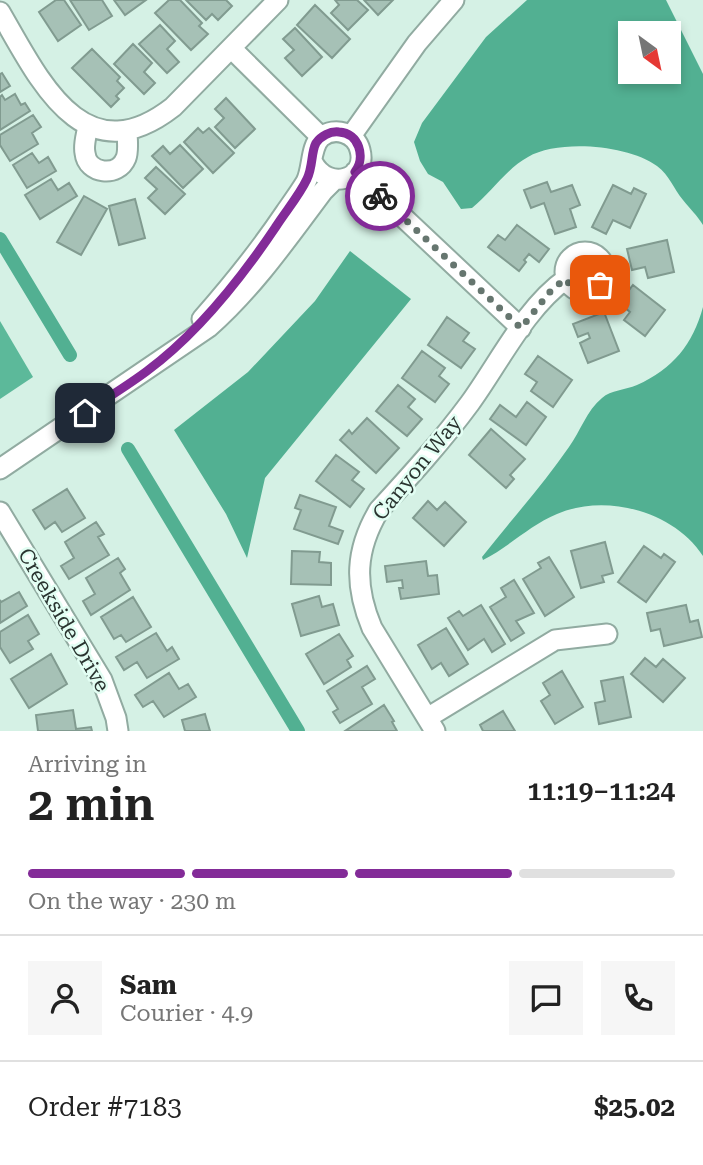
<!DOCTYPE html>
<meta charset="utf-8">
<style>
:root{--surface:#fff;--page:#f6f6f6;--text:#222;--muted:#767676;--line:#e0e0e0;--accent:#832b98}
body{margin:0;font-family:"Roboto Serif",serif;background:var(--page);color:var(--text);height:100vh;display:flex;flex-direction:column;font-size:26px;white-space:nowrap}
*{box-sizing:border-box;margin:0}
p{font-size:23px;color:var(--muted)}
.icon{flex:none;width:38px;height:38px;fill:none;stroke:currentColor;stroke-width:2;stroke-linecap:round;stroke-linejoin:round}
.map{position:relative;height:731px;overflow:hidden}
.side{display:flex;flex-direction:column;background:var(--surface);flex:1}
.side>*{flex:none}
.needle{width:46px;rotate:147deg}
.tools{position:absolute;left:618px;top:21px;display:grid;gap:14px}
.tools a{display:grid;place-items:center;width:63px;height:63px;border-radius:0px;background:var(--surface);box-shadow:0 4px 10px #0003;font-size:35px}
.pin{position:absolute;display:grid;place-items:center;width:60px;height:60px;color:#fff;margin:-30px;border-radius:14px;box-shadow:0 4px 10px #0006}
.courier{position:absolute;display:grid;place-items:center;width:70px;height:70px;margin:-35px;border:5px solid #832b98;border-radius:50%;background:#fff;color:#222;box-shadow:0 2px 9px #0007}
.overview em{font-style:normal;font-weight:600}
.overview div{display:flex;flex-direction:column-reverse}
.overview{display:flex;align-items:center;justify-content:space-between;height:119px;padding:0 28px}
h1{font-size:46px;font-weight:600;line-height:52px}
.bar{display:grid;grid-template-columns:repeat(4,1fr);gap:10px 7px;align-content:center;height:84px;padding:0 28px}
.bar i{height:9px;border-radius:5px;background:var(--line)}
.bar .selected{background:var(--accent)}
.bar p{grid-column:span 4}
.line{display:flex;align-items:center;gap:18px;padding:0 28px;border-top:2px solid var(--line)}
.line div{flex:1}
.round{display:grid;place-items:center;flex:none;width:74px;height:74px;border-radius:0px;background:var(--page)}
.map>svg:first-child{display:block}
.forest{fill:#5cb99a}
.water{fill:#52b092;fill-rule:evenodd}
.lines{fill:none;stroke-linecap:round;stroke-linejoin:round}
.canal{stroke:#52b092;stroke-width:14}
.building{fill:#a6c1b6;stroke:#819b90;stroke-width:2}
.minor-casing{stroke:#91aba1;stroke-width:23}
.minor{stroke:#fff;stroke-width:19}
.tree{fill:#6c9083}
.done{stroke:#66766f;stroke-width:7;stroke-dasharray:0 12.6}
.route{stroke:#832b98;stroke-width:9}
.labels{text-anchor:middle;stroke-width:5;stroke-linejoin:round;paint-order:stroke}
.street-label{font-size:21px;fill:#2a3430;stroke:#e2fef3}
</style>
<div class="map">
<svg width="703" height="731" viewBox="0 0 703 731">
<rect width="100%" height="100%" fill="#d5f1e5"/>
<path class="forest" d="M0 321 33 377 0 399Z"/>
<path class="water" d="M527 0H666L703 74V225C697 215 690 209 683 200 673 188 670 176 657 166 628 145 559 139 528 157 506 169 491 193 472 208L461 209 443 182 428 174 420 161 414 142 422 123 486 37ZM630 33H668V72H630Z
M350 251 411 299 265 478 247 558 226 514 174 430 248 372 315 301Z
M703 307V556C674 511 605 493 557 514 530 525 509 547 483 560L482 557C511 520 542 486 569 447 580 432 587 410 602 398 611 390 625 390 637 385 673 369 693 344 703 307Z"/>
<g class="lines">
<path class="canal" d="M0 239 70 355
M128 449 298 731"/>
</g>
<path class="building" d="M56 0H64L81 25 58 41 39 12Z
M70 0H102L112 16 89 30Z
M114 0H146L125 15Z
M169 0H180L202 23 199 26 208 34 191 50 155 13Z
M186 0H226L232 6 218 20 212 14 206 20Z
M335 0H357L368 10 348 30 331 13 339 5Z
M364 0H393L378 15Z
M315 5 350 39 332 58 297 25Z
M160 25 175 41 167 49 179 62 167 73 139 44Z
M295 28 322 57 302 76 285 58 294 50 283 39Z
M133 44 152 63 144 72 155 83 144 94 114 64Z
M92 49 120 77 117 81 124 88 116 96 119 99 111 107 72 68Z
M2 73 10 86 0 92V74Z
M15 94 21 105 25 103 30 111 0 130V97L2 95 5 100Z
M226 98 255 129 235 148 215 127 224 118 215 109Z
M33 115 41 127 32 133 38 144 10 161 0 145V135Z
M198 128 203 133 209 128 234 153 213 173 184 142Z
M180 145 203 169 183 188 152 156 163 146 170 154Z
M32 153 39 163 48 157 56 171 27 188 13 165Z
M156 167 185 194 165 214 148 198 157 189 145 178Z
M51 179 58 190 69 183 77 196 40 219 25 195Z
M547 182 551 192 572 185 580 205 570 209 576 227 555 234 544 203 531 208 524 190Z
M613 185 631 194 634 188 646 194 630 228 613 220 606 234 592 227Z
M84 196 107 209 81 255 57 242Z
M135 199 145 238 119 245 109 206Z
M517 225 549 249 539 262 529 254 524 260 526 262 519 271 488 247 498 235 505 240Z
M667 240 674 272 648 278 645 267 632 270 627 249Z
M633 285 665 310 645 336 624 320 630 312 619 303Z
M604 312 619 351 588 363 580 343 590 338 588 333 578 337 573 324Z
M447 317 469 333 463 341 475 349 461 368 428 345Z
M422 351 445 368 439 376 449 384 435 402 402 378Z
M538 356 572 380 553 407 531 391 537 382 525 374Z
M398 385 415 399 408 407 422 419 407 436 376 411Z
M527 402 546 417 526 445 490 419 500 405 516 417Z
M367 418 399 448 376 473 340 440 349 430 352 434Z
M491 429 525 459 510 475 514 479 506 488 469 455Z
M336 455 359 472 352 480 364 489 350 507 316 481Z
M67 489 85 518 62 532 55 522 45 529 33 510Z
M300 495 336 507 329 526 343 531 338 544 294 529 301 510 295 508Z
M428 501 437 510 445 502 466 522 444 546 413 518Z
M96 522 104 534 98 537 109 555 69 579 61 566 74 558 65 542Z
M605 542 613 573 602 576 604 582 581 588 571 551Z
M644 546 661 558 664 554 675 562 646 602 618 582Z
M292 551 320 552 319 562 331 563V585L291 584Z
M549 557 574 597 545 616 523 579 541 568 538 563Z
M118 558 125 569 120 573 130 590 91 615 83 601 95 594 86 578Z
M426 561 428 576 437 575 439 594 401 599 399 588H403L402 580 387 582 385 566Z
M514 580 534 613 516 621 524 633 511 641 490 607 506 597 501 588Z
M19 592 27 606 0 623V600L1 602Z
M319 596 322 607 333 604 339 625 301 636 292 604Z
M133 597 151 627 126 642 121 635 114 639 101 617Z
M481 605 505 644 492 652 484 639 468 650 448 618 459 611 463 616Z
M686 605 690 622 698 620 702 637 664 646 660 629 651 631 647 613Z
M28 615 39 634 28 641 33 649 10 663 0 647V632Z
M446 628 468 664 449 676 441 663 432 669 418 645Z
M156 633 167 651 172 647 179 659 147 678 137 662 124 670 116 657Z
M339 634 353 656 347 660 351 667 324 684 306 654Z
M51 654 67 684 29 708 11 679Z
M645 658 656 667 663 659 685 678 663 702 631 674Z
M367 666 375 679 362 687 372 704 340 723 333 712 338 709 327 691Z
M562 671 583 707 555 724 541 701 550 695 543 683Z
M169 673 179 689 188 684 196 697 164 717 153 701 143 707 135 695Z
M623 677 631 717 599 724 595 703 605 701 601 681Z
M384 705 394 721 392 722 397 731H345Z
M73 710 76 729 91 727 92 731H38L36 715Z
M503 711 515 731H483L480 725Z
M205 714 210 731H185L182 720Z"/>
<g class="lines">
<g class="minor-casing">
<path id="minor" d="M0 12C39 79 83 177 173 107L278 0
M231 48 321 137
M88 125C87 134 83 144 85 153 87 174 118 178 126 158 129 150 127 139 127 130
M351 136 417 43 454 0
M355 172 521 328
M565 272a20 20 0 1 1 40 0a20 20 0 1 1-40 0Z
M202 319C232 285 260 250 285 213 292 203 300 192 306 182 313 168 310 147 321 137 335 126 356 133 360 150 368 180 328 191 313 163
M0 469 209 327C254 287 287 239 323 191L334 180
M0 512 102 680 116 718 118 731
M427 718 555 640 607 634
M435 731 372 628C354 585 355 550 379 510 411 475 442 441 470 403 499 363 526 307 566 279"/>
</g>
<use href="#minor" class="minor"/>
</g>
<circle class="tree" cx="588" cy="274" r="5"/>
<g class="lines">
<path class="done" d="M380 196 521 328 553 288 566 279C574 293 587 295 600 285"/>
<path class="route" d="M85 413C105 399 127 386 147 371 197 334 240 280 275 228 285 212 299 196 307 179 313 167 311 152 316 143 321 136 330 131 339 132 359 133 366 157 355 172L380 196"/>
</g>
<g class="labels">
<g class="street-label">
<text transform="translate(417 468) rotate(-51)" y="7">Canyon Way</text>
<text transform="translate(64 620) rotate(60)" y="7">Creekside Drive</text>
</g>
</g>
</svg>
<div class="tools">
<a><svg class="needle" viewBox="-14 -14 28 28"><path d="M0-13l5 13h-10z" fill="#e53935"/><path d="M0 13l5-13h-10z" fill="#767676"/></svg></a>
</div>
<div class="pin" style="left:600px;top:285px;background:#ea580c"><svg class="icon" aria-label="bag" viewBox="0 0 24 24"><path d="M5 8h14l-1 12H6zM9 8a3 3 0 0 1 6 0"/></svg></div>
<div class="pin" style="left:85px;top:413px;background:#1f2937"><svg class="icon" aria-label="home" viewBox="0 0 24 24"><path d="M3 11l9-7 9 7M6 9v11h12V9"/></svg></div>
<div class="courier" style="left:380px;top:196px"><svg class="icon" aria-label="bike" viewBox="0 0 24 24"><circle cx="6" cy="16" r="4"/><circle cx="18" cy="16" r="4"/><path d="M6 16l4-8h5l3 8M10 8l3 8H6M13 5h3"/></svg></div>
</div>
<section class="side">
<div class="overview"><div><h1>2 min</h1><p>Arriving in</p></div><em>11:19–11:24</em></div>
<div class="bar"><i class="selected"></i><i class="selected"></i><i class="selected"></i><i></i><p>On the way · 230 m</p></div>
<div class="line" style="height:126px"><a class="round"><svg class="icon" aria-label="person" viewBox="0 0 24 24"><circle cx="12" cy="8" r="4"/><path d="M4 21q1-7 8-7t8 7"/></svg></a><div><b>Sam</b><p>Courier · 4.9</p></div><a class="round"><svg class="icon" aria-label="chat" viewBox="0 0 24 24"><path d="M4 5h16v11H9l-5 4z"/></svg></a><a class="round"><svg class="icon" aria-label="phone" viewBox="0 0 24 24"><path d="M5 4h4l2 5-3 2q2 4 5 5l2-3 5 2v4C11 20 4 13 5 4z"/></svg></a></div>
<div class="line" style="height:91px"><div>Order #7183</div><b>$25.02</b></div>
</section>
